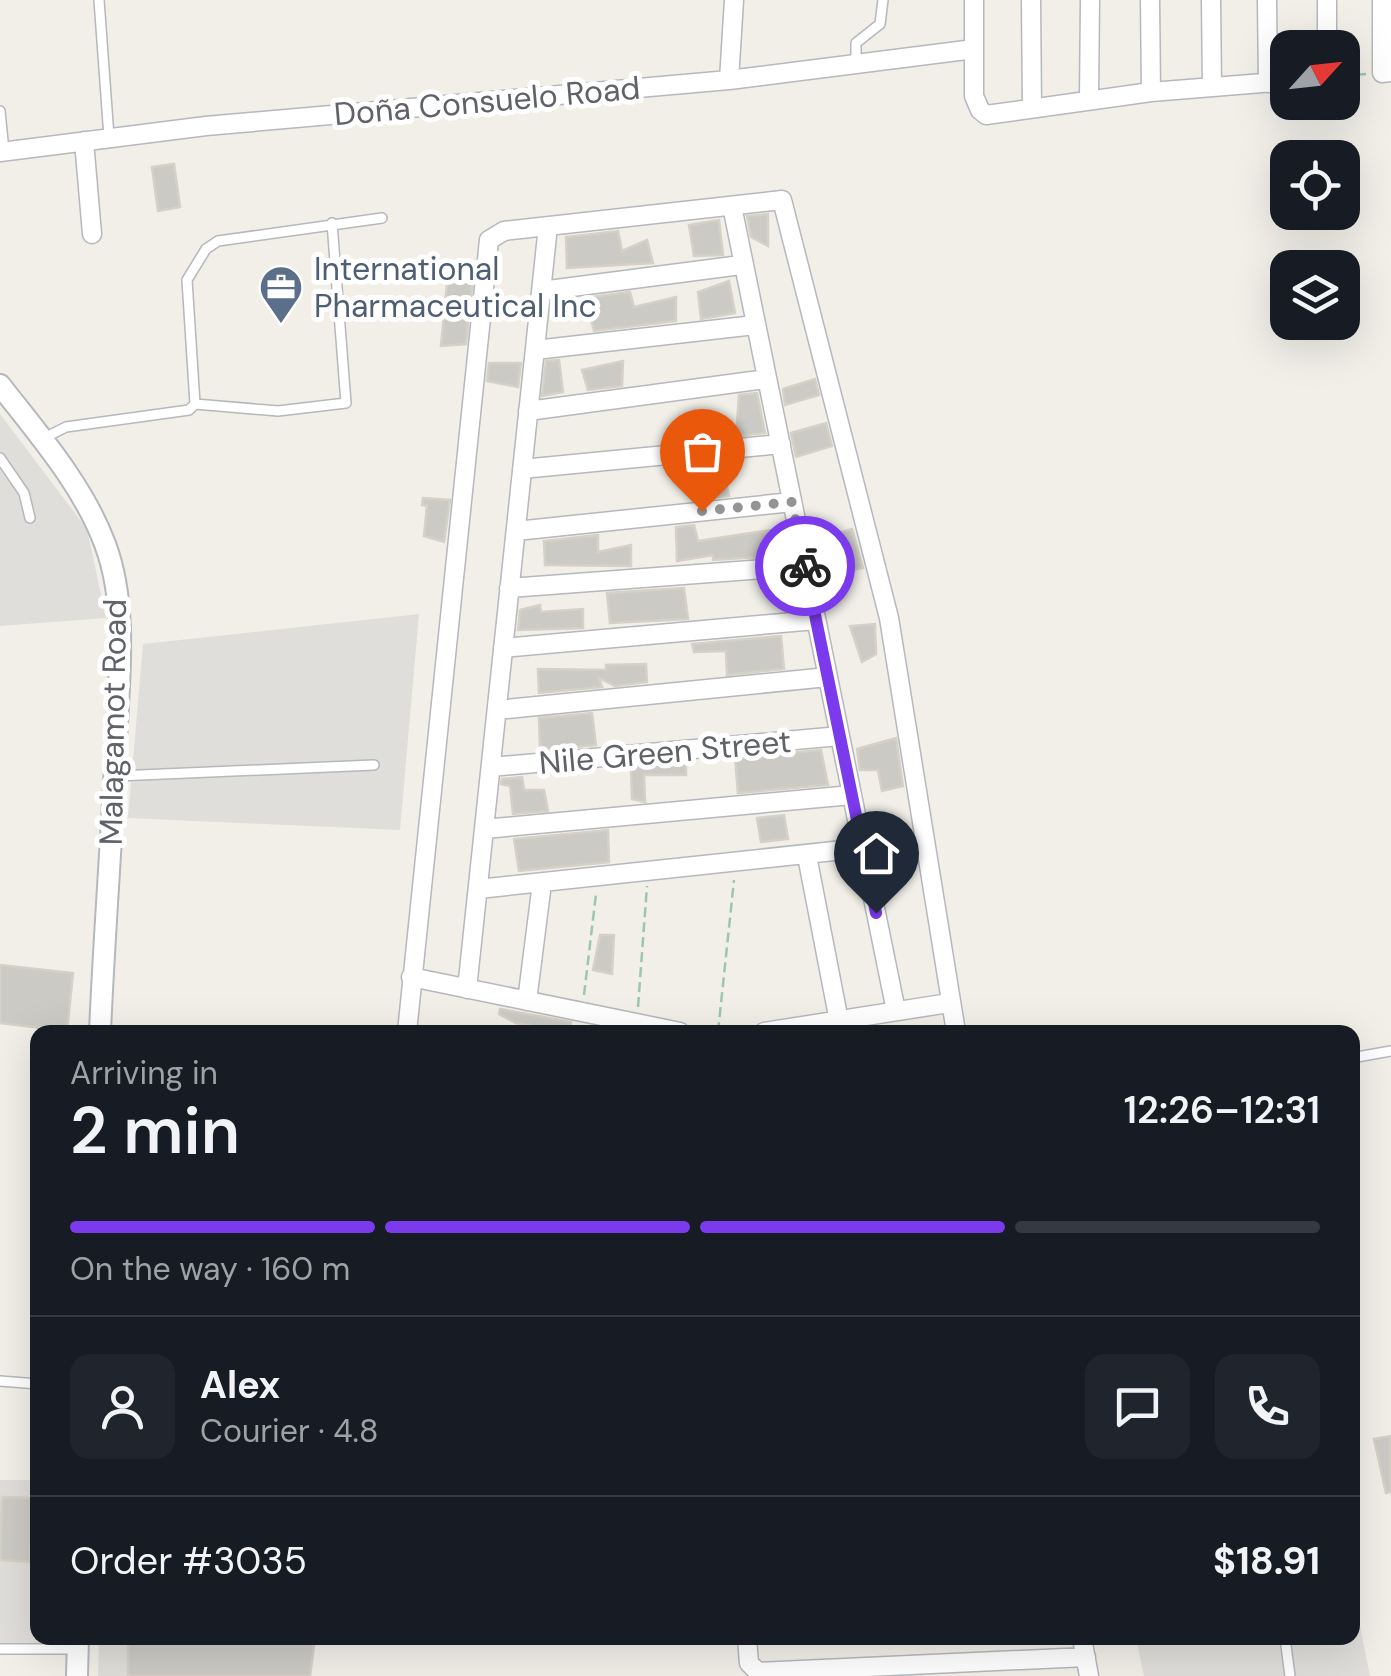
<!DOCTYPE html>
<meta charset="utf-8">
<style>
:root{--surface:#171b24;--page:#20242c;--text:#f1f3f6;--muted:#9ea1a6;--line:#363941;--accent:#7c3aed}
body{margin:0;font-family:"DM Sans",sans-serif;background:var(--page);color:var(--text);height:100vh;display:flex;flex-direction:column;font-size:38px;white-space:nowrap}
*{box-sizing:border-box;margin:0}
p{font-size:32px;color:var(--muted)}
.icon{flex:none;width:55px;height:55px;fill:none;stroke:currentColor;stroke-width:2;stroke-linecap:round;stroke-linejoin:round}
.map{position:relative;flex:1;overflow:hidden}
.details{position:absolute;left:30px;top:1025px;width:1330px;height:620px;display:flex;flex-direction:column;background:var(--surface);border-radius:20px;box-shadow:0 10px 40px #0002}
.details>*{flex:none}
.needle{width:65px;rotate:63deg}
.buttons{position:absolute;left:1270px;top:30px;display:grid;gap:20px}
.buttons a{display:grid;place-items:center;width:90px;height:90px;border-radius:20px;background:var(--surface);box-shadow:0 10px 40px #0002;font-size:50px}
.pin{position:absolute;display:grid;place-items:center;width:85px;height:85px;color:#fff;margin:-102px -42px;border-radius:50% 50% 50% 0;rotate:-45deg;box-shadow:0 0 10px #0007}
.pin .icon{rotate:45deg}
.courier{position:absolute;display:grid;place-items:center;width:100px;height:100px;margin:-50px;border:8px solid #7c3aed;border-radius:50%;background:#fff;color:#222;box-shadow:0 2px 12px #0007}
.headline em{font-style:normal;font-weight:600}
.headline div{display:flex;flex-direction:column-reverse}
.headline{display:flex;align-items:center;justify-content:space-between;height:170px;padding:0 40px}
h1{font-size:65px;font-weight:600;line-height:75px}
.bar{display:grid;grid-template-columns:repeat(4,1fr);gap:15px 10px;align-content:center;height:120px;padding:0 40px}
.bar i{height:12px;border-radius:8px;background:var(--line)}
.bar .selected{background:var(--accent)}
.bar p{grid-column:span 4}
.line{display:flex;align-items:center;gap:25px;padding:0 40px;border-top:2px solid var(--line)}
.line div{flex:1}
.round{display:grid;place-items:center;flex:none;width:105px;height:105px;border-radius:20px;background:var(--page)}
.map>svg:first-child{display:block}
.industrial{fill:#e0deda}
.building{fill:#cccac5;stroke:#d6d1c6;stroke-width:2.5}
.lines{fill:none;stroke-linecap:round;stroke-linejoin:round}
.service-casing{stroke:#b5b8bc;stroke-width:12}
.minor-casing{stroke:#b5b8bc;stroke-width:21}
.tertiary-casing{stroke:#b5b8bc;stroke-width:24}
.path{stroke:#9cc7a9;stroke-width:2.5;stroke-dasharray:10 5;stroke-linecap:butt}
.service{stroke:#fff;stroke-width:9}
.minor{stroke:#fff;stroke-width:18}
.tertiary{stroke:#fff;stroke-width:20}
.done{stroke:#929495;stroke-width:10;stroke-dasharray:0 18}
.route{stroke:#7c3aed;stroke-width:12}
.labels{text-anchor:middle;stroke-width:10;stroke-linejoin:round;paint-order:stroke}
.street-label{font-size:32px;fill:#5f6368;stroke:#fff}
.service-label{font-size:32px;fill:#4e5e75;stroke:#fff;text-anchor:start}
</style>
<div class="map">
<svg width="1391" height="1676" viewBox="0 0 1391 1676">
<rect width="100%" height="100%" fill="#f1efe8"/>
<path class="industrial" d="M0 414 87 529 106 618 0 626Z
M419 614 400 830 128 818 143 644Z
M0 1480H37L38 1638H68V1645L0 1644Z
M1353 1591 1370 1676H1144L1136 1638H1352Z
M99 1638H315L310 1676H98Z"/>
<path class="building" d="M174 164 180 207 158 211 152 167Z
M768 214V246L751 237 747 216Z
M719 220 723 255 694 256 689 225Z
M618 231 622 251 647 240 653 263 567 268 566 237Z
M448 274 473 277 466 344 441 346Z
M729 281 735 313 701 319 698 292Z
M630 292 634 307 676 297V321L594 331 585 298Z
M559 360 563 392 542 396 546 361Z
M623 361 622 386 588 390 582 370Z
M489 363H521L518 387 487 381Z
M815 379 819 395 785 405 783 389Z
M757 393 765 433 736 436 739 395Z
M826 423 832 446 796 457 791 433Z
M721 462 729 496 708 498 702 464Z
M423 498 450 500 444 542 424 536 427 506 422 505Z
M694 525 698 541 785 528 790 555 713 560V555L677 561 676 527Z
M852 529 863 568 821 575 819 539Z
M598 535V552L631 545V566L545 565 544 541Z
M684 588 688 619 610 623 607 593Z
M540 605 541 612 583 609V628L518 630 520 610Z
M875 624 876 654 862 662 850 626Z
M781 636 784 669 727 675 726 651 694 652 692 644Z
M646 664 647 682 615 686 599 678 602 687 539 693 538 669 606 670V665Z
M592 713 596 745 540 750 539 718Z
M896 738 903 786 882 791 878 770H860L857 749Z
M821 750 828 785 738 793 735 758Z
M686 762V775H644L645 802 632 799 631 767Z
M522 777 524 790H544L548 811 513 814 510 786 501 784 502 779Z
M784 815 788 839 761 842 757 818Z
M608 830 609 862 519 871 514 839Z
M600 935H614L612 974 593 970Z
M0 965 73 973 67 1031 0 1023Z
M500 1009 571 1022 570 1032 516 1023 499 1014Z
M1391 1436V1492L1386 1493 1374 1439Z
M2 1497 33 1498 30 1562 0 1560Z
M128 1638H315L310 1676H128Z"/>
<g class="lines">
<g class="service-casing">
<path id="service" d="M99 0 109 137
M856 64V43L880 24 883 0
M0 111 4 151
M195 404 278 411 346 403 332 223
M44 438 66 427 189 410 195 404 187 280 206 249 218 241 382 218
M0 458 24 493 30 518
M117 776 374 765
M1357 1057 1391 1051
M0 1381 38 1384
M1285 1638 1290 1676
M0 1649H77"/>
</g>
<g class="minor-casing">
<path id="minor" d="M974 0V96L980 110 986 115 1151 92 1288 81
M1031 0 1032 108
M1150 0 1151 92
M1211 0 1212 87
M1267 0 1268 83
M1382 0V73L1391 72
M1327 48V0
M729 80 734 0
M1089 99 1090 0
M84 141 92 234
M0 152 206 126 729 80 974 49
M732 206 896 1011
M541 291 741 265
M535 350 755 325
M528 411 766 379
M522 469 781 444
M516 531 792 502
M509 588 805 566
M503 648 816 620
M497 710 828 677
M491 767 840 736
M484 829 852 795
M807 856 839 1021
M478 889 862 848
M411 977 680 1032
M467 989 548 226
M527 1001 542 883
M407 1032 489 240 504 231 782 200 889 618 956 1032
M764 1032 949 1003
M747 1638 749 1663 758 1672 1086 1657
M1082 1638 1089 1676"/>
</g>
<g class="tertiary-casing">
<path id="tertiary" d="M0 385C38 434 83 485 105 544 128 605 119 678 116 742 112 839 104 936 100 1032
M77 1676 78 1638"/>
</g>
<path class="path" d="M1342 76 1366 74
M584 995 596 894
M638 1007 647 886
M718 1032 734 880"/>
<use href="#service" class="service"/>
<use href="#minor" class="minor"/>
<use href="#tertiary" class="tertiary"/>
</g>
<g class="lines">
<path class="done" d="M702 511 792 502 805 566"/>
<path class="route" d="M805 566 876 913"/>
</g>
<defs>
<g id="office-pin" transform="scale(2.25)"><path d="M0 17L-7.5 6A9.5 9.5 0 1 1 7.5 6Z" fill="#5c6f8a" stroke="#fff"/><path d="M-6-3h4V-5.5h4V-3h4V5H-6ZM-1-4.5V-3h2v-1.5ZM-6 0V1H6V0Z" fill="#fff"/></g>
</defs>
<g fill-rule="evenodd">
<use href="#office-pin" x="281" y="287"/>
</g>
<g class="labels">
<g class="street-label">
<text transform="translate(487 101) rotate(-5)" y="11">Doña Consuelo Road</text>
<text transform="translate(113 722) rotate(-89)" y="11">Malagamot Road</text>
<text transform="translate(665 752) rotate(-5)" y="11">Nile Green Street</text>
</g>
<g class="service-label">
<text x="314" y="280">International<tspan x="314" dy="37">Pharmaceutical Inc</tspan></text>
</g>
</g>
</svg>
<div class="buttons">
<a><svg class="needle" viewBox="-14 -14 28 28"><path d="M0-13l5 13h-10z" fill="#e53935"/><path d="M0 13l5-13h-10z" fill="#9ea1a6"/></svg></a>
<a><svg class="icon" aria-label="locate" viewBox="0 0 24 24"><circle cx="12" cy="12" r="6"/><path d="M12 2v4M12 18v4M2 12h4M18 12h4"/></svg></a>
<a><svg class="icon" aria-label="layers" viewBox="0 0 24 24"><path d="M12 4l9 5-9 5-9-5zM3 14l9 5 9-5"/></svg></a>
</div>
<div class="pin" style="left:702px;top:511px;background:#ea580c"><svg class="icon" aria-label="bag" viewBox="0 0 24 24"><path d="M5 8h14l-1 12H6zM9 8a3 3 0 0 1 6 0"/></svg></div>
<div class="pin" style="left:876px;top:913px;background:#1f2937"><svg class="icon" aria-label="home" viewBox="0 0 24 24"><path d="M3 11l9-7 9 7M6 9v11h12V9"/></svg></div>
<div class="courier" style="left:805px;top:566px"><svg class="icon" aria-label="bike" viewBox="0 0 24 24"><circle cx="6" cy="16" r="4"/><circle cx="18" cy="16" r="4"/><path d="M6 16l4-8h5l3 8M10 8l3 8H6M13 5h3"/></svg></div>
<section class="details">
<div class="headline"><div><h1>2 min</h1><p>Arriving in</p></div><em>12:26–12:31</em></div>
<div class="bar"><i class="selected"></i><i class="selected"></i><i class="selected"></i><i></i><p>On the way · 160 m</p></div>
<div class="line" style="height:180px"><a class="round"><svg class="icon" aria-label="person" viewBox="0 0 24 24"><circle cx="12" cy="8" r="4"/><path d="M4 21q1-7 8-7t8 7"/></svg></a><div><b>Alex</b><p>Courier · 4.8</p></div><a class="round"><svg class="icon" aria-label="chat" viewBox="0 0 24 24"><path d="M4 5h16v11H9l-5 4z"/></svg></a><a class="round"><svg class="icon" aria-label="phone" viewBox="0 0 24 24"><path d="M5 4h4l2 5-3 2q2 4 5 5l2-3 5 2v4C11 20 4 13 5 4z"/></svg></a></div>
<div class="line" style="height:130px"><div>Order #3035</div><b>$18.91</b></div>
</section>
</div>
